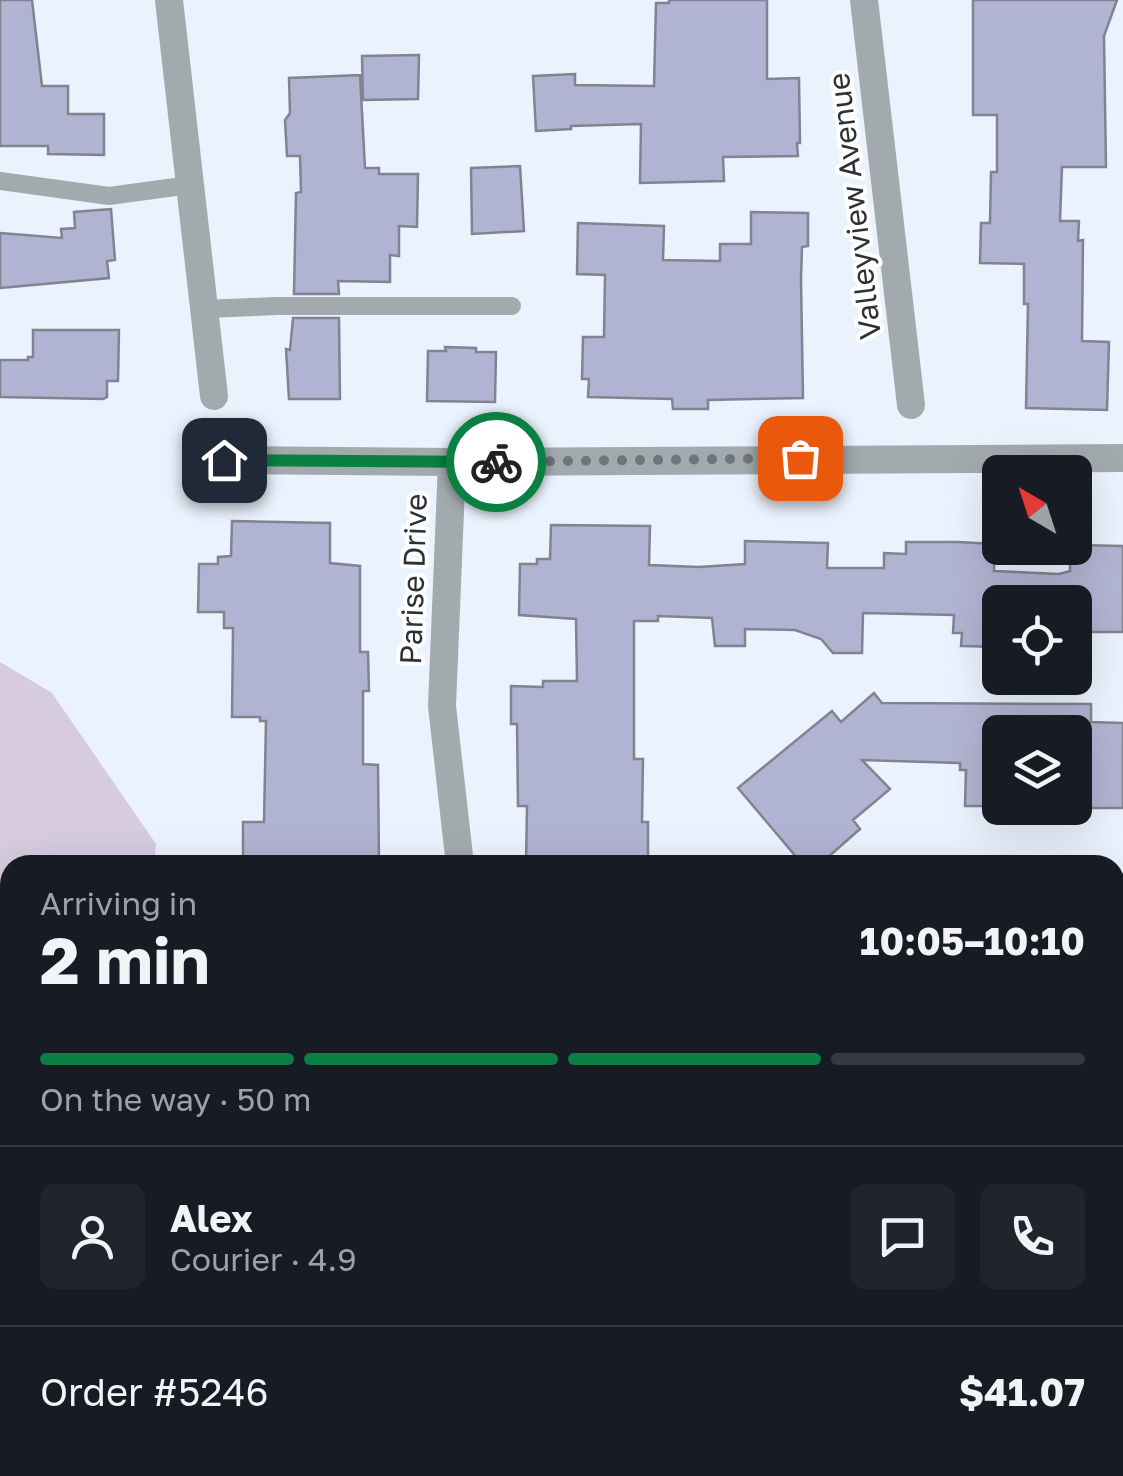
<!DOCTYPE html>
<meta charset="utf-8">
<style>
:root{--surface:#171b24;--page:#20242c;--text:#f1f3f6;--muted:#9ea1a6;--line:#363941;--accent:#0b8043}
body{margin:0;font-family:"Golos Text",sans-serif;background:var(--page);color:var(--text);height:100vh;display:flex;flex-direction:column;font-size:38px;white-space:nowrap}
*{box-sizing:border-box;margin:0}
p{font-size:32px;color:var(--muted)}
.icon{flex:none;width:55px;height:55px;fill:none;stroke:currentColor;stroke-width:2;stroke-linecap:round;stroke-linejoin:round}
.map{position:relative;flex:1;overflow:hidden}
.details{position:absolute;left:0px;top:855px;width:1125px;height:622px;display:flex;flex-direction:column;background:var(--surface);border-radius:30px 30px 0 0;box-shadow:0 10px 40px #0002}
.details>*{flex:none}
.needle{width:65px;rotate:321deg}
.fabs{position:absolute;left:982px;top:455px;display:grid;gap:20px}
.fabs a{display:grid;place-items:center;width:110px;height:110px;border-radius:15px;background:var(--surface);box-shadow:0 10px 40px #0002;font-size:50px}
.pin{position:absolute;display:grid;place-items:center;width:85px;height:85px;color:#fff;margin:-42px;border-radius:20px;box-shadow:0 5px 15px #0006}
.courier{position:absolute;display:grid;place-items:center;width:100px;height:100px;margin:-50px;border:8px solid #0b8043;border-radius:50%;background:#fff;color:#222;box-shadow:0 2px 12px #0007}
.overview em{font-style:normal;font-weight:700}
.overview div{display:flex;flex-direction:column-reverse}
.overview{display:flex;align-items:center;justify-content:space-between;height:170px;padding:0 40px}
h1{font-size:65px;font-weight:700;line-height:75px}
.bar{display:grid;grid-template-columns:repeat(4,1fr);gap:15px 10px;align-content:center;height:120px;padding:0 40px}
.bar i{height:12px;border-radius:8px;background:var(--line)}
.bar .current{background:var(--accent)}
.bar p{grid-column:span 4}
.line{display:flex;align-items:center;gap:25px;padding:0 40px;border-top:2px solid var(--line)}
.line div{flex:1}
.round{display:grid;place-items:center;flex:none;width:105px;height:105px;border-radius:15px;background:var(--page)}
.map>svg:first-child{display:block}
.green{fill:#d6cbdf}
.building{fill:#b1b3d2;stroke:#818391;stroke-width:2.5}
.lines{fill:none;stroke-linecap:round;stroke-linejoin:round}
.service{stroke:#a2aaad;stroke-width:18}
.minor{stroke:#a2aaad;stroke-width:28}
.done{stroke:#6f757c;stroke-width:10;stroke-dasharray:0 18}
.route{stroke:#0b8043;stroke-width:12}
.labels{text-anchor:middle;stroke-width:8;stroke-linejoin:round;paint-order:stroke}
.street-label{font-size:30px;fill:#2d3136;stroke:#fefefe}
</style>
<div class="map">
<svg width="1123" height="1476" viewBox="0 0 1123 1476">
<rect width="100%" height="100%" fill="#eaf2fd"/>
<path class="green" d="M0 662 52 693 156 844 154 865H10V1157H0Z"/>
<path class="building" d="M0 0H32L42 86H68V114H104V155L48 154V146H0Z
M669 0H767V79L799 78 800 143H797L798 156 723 157 724 181 640 183 641 124 571 126V129L536 131 533 76 575 74V85L654 86 656 3H669Z
M973 0H1117L1104 36 1106 167H1062L1060 221H1079L1078 241 1083 240 1082 341 1109 342 1107 410 1026 408 1028 304H1024V264L980 263 981 223H990L991 172H997V115H973Z
M419 55 418 99 363 100 362 56Z
M360 75 365 168H379V174H418L417 227 399 226V256L390 255V282L338 281 339 294H294L296 193 301 192 300 156H287L285 120 290 113 289 78Z
M520 166 524 231 472 234 471 168Z
M111 209 115 260 107 261 109 278 0 288V233L62 238 61 229 75 228 74 212Z
M751 212 808 213V246L802 247 801 279 803 398 708 400V409H673L672 399 588 397 589 379H582L583 337H604L605 275 577 274 578 223 664 226 663 260 720 261V244H751Z
M293 318H339L340 399H289L286 349 290 350Z
M33 330H119L118 381H107V397L103 399 0 397V360H28V357H33Z
M445 347 476 348V352H496L495 402 427 401 428 351H446Z
M232 521 330 523V563L360 566V652H368L369 691H363V764L378 765 379 865H243V822H264L266 721H260V717H232L233 628H224V612H198L199 564H218V557L231 556Z
M551 525 650 526 649 565 699 567 745 564V541L828 543 827 568H884V553L906 554V542H957L995 544 994 571 1059 574 1070 571V548L1075 545 1123 546V632H1075V602H1000V647L961 646 962 633H953L954 615 863 613 862 653H833L821 639 795 630 745 629V646H715L712 618 658 616V621H634V759H643L642 822H648V865H526L527 806H518L517 724H511V686L543 687V681H577L576 619 519 615 520 564H537V559H550Z
M874 693 882 703 1091 704V722L1123 723V808H1075V732H1000V806H965L966 770H960V763L862 760 890 789 853 820 860 829 819 865H803L738 788 832 711 841 722Z"/>
<g class="lines">
<path class="service" d="M0 181 109 196 190 185
M205 309 277 306H512
M0 1418 10 1434
M32 1468 37 1476"/>
<path class="minor" d="M169 0 214 396
M864 0 911 405
M225 460 452 462 442 706 460 865
M452 462 1123 458
M1115 893H1123
M447 1468 448 1476
M908 1476V1468"/>
</g>
<g class="lines">
<path class="done" d="M496 462 800 458"/>
<path class="route" d="M224 460 496 462"/>
</g>
<g class="labels">
<g class="street-label">
<text transform="translate(855 206) rotate(-97)" y="10">Valleyview Avenue</text>
<text transform="translate(414 579) rotate(-88)" y="10">Parise Drive</text>
</g>
</g>
</svg>
<div class="fabs">
<a><svg class="needle" viewBox="-14 -14 28 28"><path d="M0-13l5 13h-10z" fill="#e53935"/><path d="M0 13l5-13h-10z" fill="#9ea1a6"/></svg></a>
<a><svg class="icon" aria-label="locate" viewBox="0 0 24 24"><circle cx="12" cy="12" r="6"/><path d="M12 2v4M12 18v4M2 12h4M18 12h4"/></svg></a>
<a><svg class="icon" aria-label="layers" viewBox="0 0 24 24"><path d="M12 4l9 5-9 5-9-5zM3 14l9 5 9-5"/></svg></a>
</div>
<div class="pin" style="left:800px;top:458px;background:#ea580c"><svg class="icon" aria-label="bag" viewBox="0 0 24 24"><path d="M5 8h14l-1 12H6zM9 8a3 3 0 0 1 6 0"/></svg></div>
<div class="pin" style="left:224px;top:460px;background:#1f2937"><svg class="icon" aria-label="home" viewBox="0 0 24 24"><path d="M3 11l9-7 9 7M6 9v11h12V9"/></svg></div>
<div class="courier" style="left:496px;top:462px"><svg class="icon" aria-label="bike" viewBox="0 0 24 24"><circle cx="6" cy="16" r="4"/><circle cx="18" cy="16" r="4"/><path d="M6 16l4-8h5l3 8M10 8l3 8H6M13 5h3"/></svg></div>
<section class="details">
<div class="overview"><div><h1>2 min</h1><p>Arriving in</p></div><em>10:05–10:10</em></div>
<div class="bar"><i class="current"></i><i class="current"></i><i class="current"></i><i></i><p>On the way · 50 m</p></div>
<div class="line" style="height:180px"><a class="round"><svg class="icon" aria-label="person" viewBox="0 0 24 24"><circle cx="12" cy="8" r="4"/><path d="M4 21q1-7 8-7t8 7"/></svg></a><div><b>Alex</b><p>Courier · 4.9</p></div><a class="round"><svg class="icon" aria-label="chat" viewBox="0 0 24 24"><path d="M4 5h16v11H9l-5 4z"/></svg></a><a class="round"><svg class="icon" aria-label="phone" viewBox="0 0 24 24"><path d="M5 4h4l2 5-3 2q2 4 5 5l2-3 5 2v4C11 20 4 13 5 4z"/></svg></a></div>
<div class="line" style="height:130px"><div>Order #5246</div><b>$41.07</b></div>
</section>
</div>
